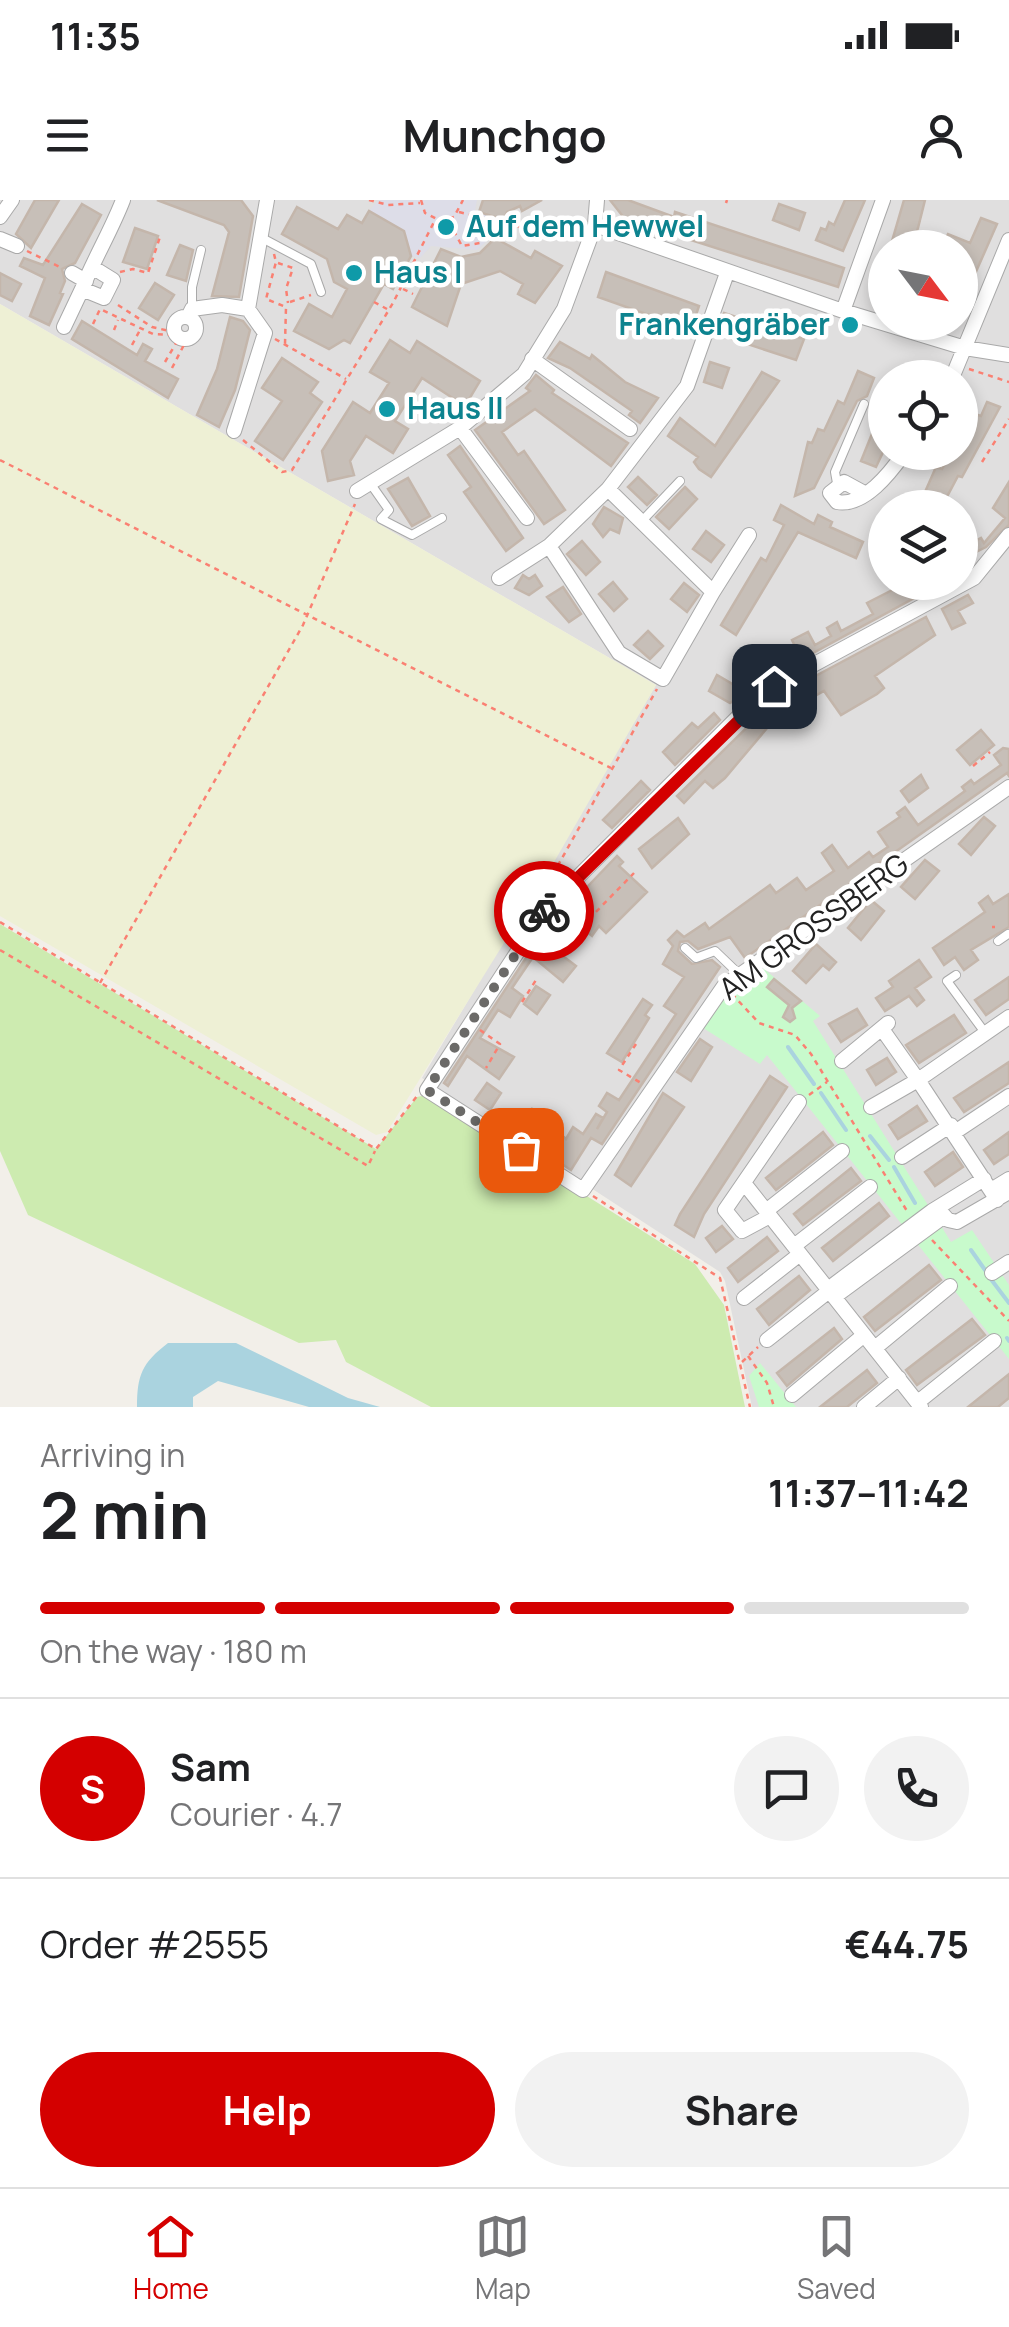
<!DOCTYPE html>
<meta charset="utf-8">
<style>
:root{--surface:#fff;--page:#f2f2f2;--text:#202124;--muted:#757577;--line:#e0e0e0;--accent:#d40000}
body{margin:0;font-family:Manrope,sans-serif;background:var(--page);color:var(--text);height:100vh;display:flex;flex-direction:column;font-size:38px;white-space:nowrap}
*{box-sizing:border-box;margin:0}
p{font-size:32px;color:var(--muted)}
.icon{flex:none;width:55px;height:55px;fill:none;stroke:currentColor;stroke-width:2;stroke-linecap:round;stroke-linejoin:round}
.map{position:relative;height:1207px;overflow:hidden}
.drawer{display:flex;flex-direction:column;background:var(--surface);flex:1}
.drawer>*{flex:none}
.needle{width:65px;rotate:122deg}
.fabs{position:absolute;left:868px;top:30px;display:grid;gap:20px}
.fabs a{display:grid;place-items:center;width:110px;height:110px;border-radius:50%;background:var(--surface);box-shadow:0 5px 15px #0003;font-size:50px}
.pin{position:absolute;display:grid;place-items:center;width:85px;height:85px;color:#fff;margin:-42px;border-radius:20px;box-shadow:0 5px 15px #0006}
.courier{position:absolute;display:grid;place-items:center;width:100px;height:100px;margin:-50px;border:8px solid #d40000;border-radius:50%;background:#fff;color:#222;box-shadow:0 2px 12px #0007}
.summary em{font-style:normal;font-weight:700}
.summary div{display:flex;flex-direction:column-reverse}
.summary{display:flex;align-items:center;justify-content:space-between;height:170px;padding:0 40px}
h1{font-size:65px;font-weight:700;line-height:75px}
.bar{display:grid;grid-template-columns:repeat(4,1fr);gap:15px 10px;align-content:center;height:120px;padding:0 40px}
.bar i{height:12px;border-radius:8px;background:var(--line)}
.bar .active{background:var(--accent)}
.bar p{grid-column:span 4}
.line{display:flex;align-items:center;gap:25px;padding:0 40px;border-top:2px solid var(--line)}
.line div{flex:1}
.round{display:grid;place-items:center;flex:none;width:105px;height:105px;border-radius:52px;background:var(--page)}
.primary-button{display:flex;gap:20px;margin-top:auto;padding:20px 40px}
.primary-button a{flex:1;height:115px;border-radius:60px;background:var(--accent);color:#fff;font-size:40px;font-weight:700;line-height:115px;text-align:center}
.primary-button a+a{background:var(--page);color:var(--text)}
.status{display:flex;justify-content:space-between;align-items:center;height:70px;padding:0 50px;background:var(--surface);direction:ltr}
.status svg{height:28px;fill:currentColor}
header{display:flex;justify-content:space-between;align-items:center;height:130px;padding:0 40px;background:var(--surface);font-size:45px;font-weight:700}
.dock{display:flex;justify-content:space-around;align-items:center;height:140px;border-top:2px solid var(--line);background:var(--surface);font-size:28px;color:var(--muted)}
.dock a{display:grid;justify-items:center;gap:5px}
.dock .active{color:var(--accent)}
.map>svg:first-child{display:block}
.residential{fill:#e0dfdf;fill-rule:evenodd}
.farmland{fill:#eef0d5}
.grass{fill:#cdebb0}
.park{fill:#c8facc}
.plaza{fill:#dddde8}
.water{fill:#aad3df}
.lines{fill:none;stroke-linecap:round;stroke-linejoin:round}
.stream{stroke:#aad3df;stroke-width:4}
.building{fill:#c7bfb8;stroke:#c4b6ab;stroke-width:2.5}
.service-casing{stroke:#a9a9a9;stroke-width:10}
.minor-casing{stroke:#a9a9a9;stroke-width:16}
.path{stroke:#fa8072;stroke-width:2.5;stroke-dasharray:5 5;stroke-linecap:butt}
.service{stroke:#fff;stroke-width:8}
.minor{stroke:#fff;stroke-width:14}
.done{stroke:#6b6a68;stroke-width:10;stroke-dasharray:0 18}
.route{stroke:#d40000;stroke-width:12}
.culture-dot{fill:#0f9aa8;stroke:#fff;stroke-width:4}
.labels{text-anchor:middle;stroke-width:9;stroke-linejoin:round;paint-order:stroke}
.culture-label{font-size:30px;font-weight:bold;fill:#0d838f;stroke:#fff;text-anchor:start}
.street-label{font-size:30px;fill:#222;stroke:#fff}
</style>
<div class="status"><b>11:35</b><svg viewBox="0 0 49 12"><path d="M0 12V9h3v3zM5 12V6h3v6zM10 12V3h3v9zM15 12V0h3v12zM26 1h20v11H26zM47 4h2v5h-2z"/></svg></div>
<header><svg class="icon" aria-label="menu" viewBox="0 0 24 24"><path d="M4 6h16M4 12h16M4 18h16"/></svg>Munchgo<svg class="icon" aria-label="person" viewBox="0 0 24 24"><circle cx="12" cy="8" r="4"/><path d="M4 21q1-7 8-7t8 7"/></svg></header>
<div class="map">
<svg width="1009" height="1207" viewBox="0 0 1009 1207">
<rect width="100%" height="100%" fill="#f2efe9"/>
<path class="residential" d="M0 0H1009V1207H752L725 1081 720 1072 422 878 656 485 0 104ZM885 48H960V122H885ZM885 178H960V252H885ZM885 308H960V382H885Z"/>
<path class="farmland" d="M0 104 656 485 554 662 387 932 376 935 0 716Z"/>
<path class="grass" d="M0 724 376 949 417 897 426 895 695 1064 724 1105 745 1207H431L346 1162 336 1140 299 1143 28 1015 0 951Z"/>
<path class="park" d="M763 768 820 816 813 821 951 1042 972 1030 1009 1085V1159L767 855 760 864 700 826 720 799Z
M760 1163 796 1207H759L749 1176Z"/>
<path class="plaza" d="M378 0H477L475 11 498 19 489 39 477 50 431 46 420 58 411 56 404 31 369 11Z"/>
<path class="water" d="M168 1143H236L348 1198 380 1207H309L218 1181 193 1197V1207H137C137 1175 142 1163 168 1143Z"/>
<g class="lines">
<path class="stream" d="M788 847 814 884
M821 893 846 930
M870 936 889 960
M894 967 915 1003
M971 1050 985 1070
M990 1078 1009 1103
M1007 1138 1009 1141"/>
</g>
<path class="building" d="M35 0H59L31 48 16 34Z
M157 0H241L253 16 239 97 212 96 229 32 224 25Z
M483 0H542L522 11 520 6 507 12 504 20 479 12Z
M610 0H628L674 17 675 12 844 68 838 87 625 19Z
M845 0H865L843 51 816 40 821 28 826 30 829 22 834 25Z
M904 0H925L918 28 911 48H890Z
M82 4 101 15 75 63 62 69 65 81 60 93 63 94 49 125 30 116 45 78 20 66 24 58 43 65Z
M779 4 805 13 799 30 773 20Z
M297 7 338 29 347 15 362 23 369 11 404 31 411 56 393 89 384 84 350 143 344 140 329 149 294 131 309 104 332 117 347 89 334 82 327 59 282 34Z
M981 18 997 24 975 74 970 72 960 94V48H942L948 34 970 43Z
M135 28 158 36 147 69 123 62Z
M495 38 531 58 535 51 562 66 535 103 518 94 523 84 500 71 461 84 447 126 412 107 441 49 461 57 480 53Z
M180 45 193 50 186 81 167 75Z
M606 72 699 106 691 130 598 97Z
M0 73 21 84 12 101 0 95Z
M155 83 174 95 158 120 139 108Z
M724 113 804 139 796 160 717 134Z
M230 117 243 121 250 130 235 190 219 227 197 215 217 169Z
M82 121 137 155 143 144 152 149 145 161 178 179 168 198 72 139Z
M390 140 410 153 417 141 480 181 465 206 422 178 395 221 408 229 393 253 366 236 350 261 354 275 328 281 322 251 353 202 370 213 389 183 370 172Z
M560 142 590 159 592 155 625 182 658 198 640 223 629 215 632 211 570 168 548 158Z
M282 158 318 182 310 193 322 202 283 260 255 241 282 201 262 188Z
M710 162 729 168 722 188 704 182Z
M858 171 874 178 867 196 857 201 814 288 795 296 808 242 812 243 818 229 824 231 838 201 844 204Z
M762 172 779 181 711 277 699 269 694 262 698 257 668 236 680 218 715 246Z
M536 175 554 190 552 193 628 243 611 266 535 209 502 232 518 255 524 251 565 310 544 324 475 230 530 191 526 188Z
M987 202 1000 207 962 277 958 276 941 308H918L936 267 942 269 952 252H960L966 223 972 213 981 216Z
M878 219 885 222V248L876 267 861 261Z
M460 246 523 338 506 351 464 292 471 287 448 255Z
M638 277 657 295 647 305 628 287Z
M408 278 430 316 412 326 388 289Z
M1009 282V325L986 347 960 360V349L981 338 984 343 1005 318 993 308Z
M685 287 697 299 669 329 656 317Z
M781 305 814 324 818 315 832 322 830 327 863 342 856 358 798 332 736 435 721 425 761 358 766 361 784 325 774 320Z
M604 307 623 318 619 333 610 329 603 337 593 324Z
M706 331 724 345 711 362 693 349Z
M582 341 600 362 586 375 567 354Z
M523 375 529 379 535 375 542 386 529 395 515 388Z
M613 382 627 399 614 411 599 394Z
M684 383 699 395 687 412 671 399Z
M906 383 916 397 769 477 730 503 709 491 717 475 736 486 749 480 745 471 774 457 778 464 798 452 792 440 808 432 815 445 831 436 827 428 837 422 841 431 873 414 867 403Z
M563 387 581 414 569 422 547 397Z
M968 395 973 403 958 411 965 423 952 429 942 409Z
M926 417 935 435 875 476 884 488 877 494 841 515 824 491 793 508 789 502 725 578 713 588 705 581 684 603 677 596 780 495Z
M648 431 663 446 650 459 634 445Z
M714 513 720 520 675 565 663 552 692 523 698 528Z
M981 530 994 545 970 565 957 550Z
M1003 548 1009 549V576L1007 573 745 758 730 737 698 749 688 741 680 742 678 751 692 764 712 760 720 767 602 944 591 938 571 970 539 949 544 942 520 927 532 909 566 939 573 927 583 934 596 914 603 918 597 929 607 912 599 906 607 893 619 900 676 814 664 806 684 777 663 764 673 746 668 740 677 731 684 737 705 723 709 729 770 685 776 693 797 678 806 690 834 671 822 653 832 645 848 668 869 652 873 657 888 647 878 632 900 617 897 613 905 607 918 625 965 591 962 587 971 580 974 584 1001 565 994 555Z
M921 575 928 588 909 602 901 591Z
M641 581 650 590 612 628 603 620Z
M984 617 995 626 971 655 959 644Z
M678 618 689 634 652 668 639 649Z
M617 656 623 662 619 666 647 692 606 733 599 726 592 736 580 726 578 729 571 724 566 730 561 726 547 744 576 766 563 782 533 757 512 788 523 796 510 817 498 810 480 838 514 857 499 879 467 856 448 886 444 883 541 735Z
M925 660 939 671 915 699 901 687Z
M1009 694V727L971 750 978 760 964 770 955 757 944 765 933 748 985 712 979 703 988 696 993 704Z
M871 700 884 711 861 740 848 728Z
M816 744 836 762 829 770 823 765 806 783 793 771Z
M919 760 931 777 915 788 924 800 917 806 909 796 885 811 876 798 893 787 889 781Z
M1009 777V799L986 815 975 800Z
M774 779 801 801 792 808 795 818 790 822 783 817 789 805 767 787Z
M536 786 550 795 537 814 524 804Z
M643 799 652 805 645 815 649 818 622 862 607 853Z
M857 809 867 825 841 842 829 824Z
M954 815 966 833 919 863 906 845Z
M700 839 712 847 691 881 677 872Z
M887 858 896 872 876 885 867 870Z
M1009 862V883L964 912 954 898Z
M770 876 787 887 704 1014 694 1037 675 1025 680 1014Z
M487 883 501 893 490 910 475 900Z
M663 893 684 907 631 986 615 975Z
M917 906 927 921 898 939 889 925Z
M823 932 833 945 776 990 766 978Z
M1009 932V954L994 964 984 950Z
M953 952 963 967 935 986 925 972Z
M851 968 861 981 803 1025 794 1014Z
M879 1003 889 1016 833 1061 822 1048Z
M722 1026 733 1039 716 1052 706 1038Z
M767 1037 778 1051 738 1082 728 1068Z
M929 1065 941 1080 875 1131 864 1117Z
M799 1076 810 1090 769 1125 757 1109Z
M972 1119 985 1135 917 1185 906 1170Z
M834 1128 842 1139 787 1186 777 1173Z
M867 1170 877 1183 847 1207H820Z
M1009 1174V1198L998 1207H968Z"/>
<g class="lines">
<g class="service-casing">
<path id="service" d="M262 38 311 64 321 92
M192 109V87L201 50
M370 283 389 310 381 319 412 335 442 318
M837 283 835 272 864 204
M641 322 680 281
M998 741 1008 734
M685 748 696 758 715 751 740 775
M956 775 947 781 986 834"/>
</g>
<g class="minor-casing">
<path id="minor" d="M0 17 12 0
M595 25 843 111 965 148 1009 155
M0 39 17 46
M92 67 113 80 104 98 82 89C94 59 111 31 123 0
M72 73 86 81
M843 111 883 0
M174 128a11 11 0 1 1 22 0a11 11 0 1 1-22 0Z
M188 117 192 109 222 105 248 109 267 0
M64 127 82 89
M532 159 630 229
M952 178 1009 40
M460 228 527 318
M234 231 265 133 248 109
M608 289 713 392 663 479 619 453 549 346 608 289 687 186 727 73
M357 291 460 228 524 174 564 109 595 25 597 0
M866 294 844 282 830 293 837 302C864 307 890 273 905 252
M1009 335 974 378 774 486 748 507 545 710 427 890 583 990 724 786 1009 587
M499 378 549 346
M713 392 749 335
M842 861 888 823
M871 907 918 880 882 829
M955 932 1009 896
M902 957 951 925
M744 983 921 1207
M991 990 1009 979
M997 1000 918 880 1009 817
M939 1010 948 1020 957 1022 1009 992
M766 1011 842 951
M770 1016 742 1031 725 1010 799 902
M794 1046 870 987
M992 1073 1009 1062
M828 1089 932 1011 984 979
M834 1097 943 1017
M744 1098 800 1054
M767 1140 829 1091
M875 1148 950 1086
M792 1195 864 1135
M918 1202 994 1141
M864 1207 899 1178"/>
</g>
<path class="path" d="M369 0 388 5 420 3
M421 0 425 13 441 21 454 17 463 0
M726 3 727 0
M459 12 555 35 566 36 579 29
M449 22 462 46 480 43
M27 51 60 67
M274 54 276 62 266 99 286 107 285 144
M278 63 293 68 286 89 288 103
M120 72 133 69 148 73 160 37
M403 89 413 94
M290 102 311 95
M374 102 387 109
M118 105 152 127 174 132
M93 124 100 109 153 134 176 135
M114 130 118 120
M275 139 346 179
M132 145 140 130
M165 162 179 138
M172 168 187 139
M969 169 1009 182
M243 240 282 272 292 270 393 103 435 20
M0 260 611 568
M982 262 1009 219
M973 566 990 552
M543 692 657 489
M589 719 634 673
M0 722 376 949 417 896
M992 727H995
M0 750 368 966 375 951
M100 783 303 425 355 304
M732 794 759 823 795 835 811 854 907 1011
M522 802 536 780
M480 830 500 844 486 868
M636 844 619 870 641 883
M809 895 827 882
M593 996 720 1078 750 1207
M932 1040 1009 1121
M748 1156 767 1183 774 1207
M742 1162 758 1147"/>
<use href="#service" class="service"/>
<use href="#minor" class="minor"/>
</g>
<g class="lines">
<path class="done" d="M521 950 427 890 544 711"/>
<path class="route" d="M544 711 774 486"/>
</g>
<g class="culture-dot">
<circle cx="446" cy="27" r="10"/>
<circle cx="354" cy="73" r="10"/>
<circle cx="850" cy="125" r="10"/>
<circle cx="387" cy="209" r="10"/>
</g>
<g class="labels">
<g class="culture-label">
<text x="466" y="37">Auf dem Hewwel</text>
<text x="374" y="83">Haus I</text>
<text x="830" y="135" text-anchor="end">Frankengräber</text>
<text x="407" y="219">Haus II</text>
</g>
<g class="street-label">
<text transform="translate(814 727) rotate(-36)" y="10">AM GROSSBERG</text>
</g>
</g>
</svg>
<div class="fabs">
<a><svg class="needle" viewBox="-14 -14 28 28"><path d="M0-13l5 13h-10z" fill="#e53935"/><path d="M0 13l5-13h-10z" fill="#757577"/></svg></a>
<a><svg class="icon" aria-label="locate" viewBox="0 0 24 24"><circle cx="12" cy="12" r="6"/><path d="M12 2v4M12 18v4M2 12h4M18 12h4"/></svg></a>
<a><svg class="icon" aria-label="layers" viewBox="0 0 24 24"><path d="M12 4l9 5-9 5-9-5zM3 14l9 5 9-5"/></svg></a>
</div>
<div class="pin" style="left:521px;top:950px;background:#ea580c"><svg class="icon" aria-label="bag" viewBox="0 0 24 24"><path d="M5 8h14l-1 12H6zM9 8a3 3 0 0 1 6 0"/></svg></div>
<div class="pin" style="left:774px;top:486px;background:#1f2937"><svg class="icon" aria-label="home" viewBox="0 0 24 24"><path d="M3 11l9-7 9 7M6 9v11h12V9"/></svg></div>
<div class="courier" style="left:544px;top:711px"><svg class="icon" aria-label="bike" viewBox="0 0 24 24"><circle cx="6" cy="16" r="4"/><circle cx="18" cy="16" r="4"/><path d="M6 16l4-8h5l3 8M10 8l3 8H6M13 5h3"/></svg></div>
</div>
<section class="drawer">
<div class="summary"><div><h1>2 min</h1><p>Arriving in</p></div><em>11:37–11:42</em></div>
<div class="bar"><i class="active"></i><i class="active"></i><i class="active"></i><i></i><p>On the way · 180 m</p></div>
<div class="line" style="height:180px"><b class="round" style="background:var(--accent);color:#fff">S</b><div><b>Sam</b><p>Courier · 4.7</p></div><a class="round"><svg class="icon" aria-label="chat" viewBox="0 0 24 24"><path d="M4 5h16v11H9l-5 4z"/></svg></a><a class="round"><svg class="icon" aria-label="phone" viewBox="0 0 24 24"><path d="M5 4h4l2 5-3 2q2 4 5 5l2-3 5 2v4C11 20 4 13 5 4z"/></svg></a></div>
<div class="line" style="height:130px"><div>Order #2555</div><b>€44.75</b></div>
<div class="primary-button"><a>Help</a><a>Share</a></div>
</section>
<nav class="dock">
<a class="active"><svg class="icon" aria-label="home" viewBox="0 0 24 24"><path d="M3 11l9-7 9 7M6 9v11h12V9"/></svg>Home</a>
<a><svg class="icon" aria-label="map" viewBox="0 0 24 24"><path d="M3 6l6-2 6 2 6-2v14l-6 2-6-2-6 2zM9 4v14M15 6v14"/></svg>Map</a>
<a><svg class="icon" aria-label="saved" viewBox="0 0 24 24"><path d="M7 4h10v16l-5-4-5 4z"/></svg>Saved</a>
</nav>
